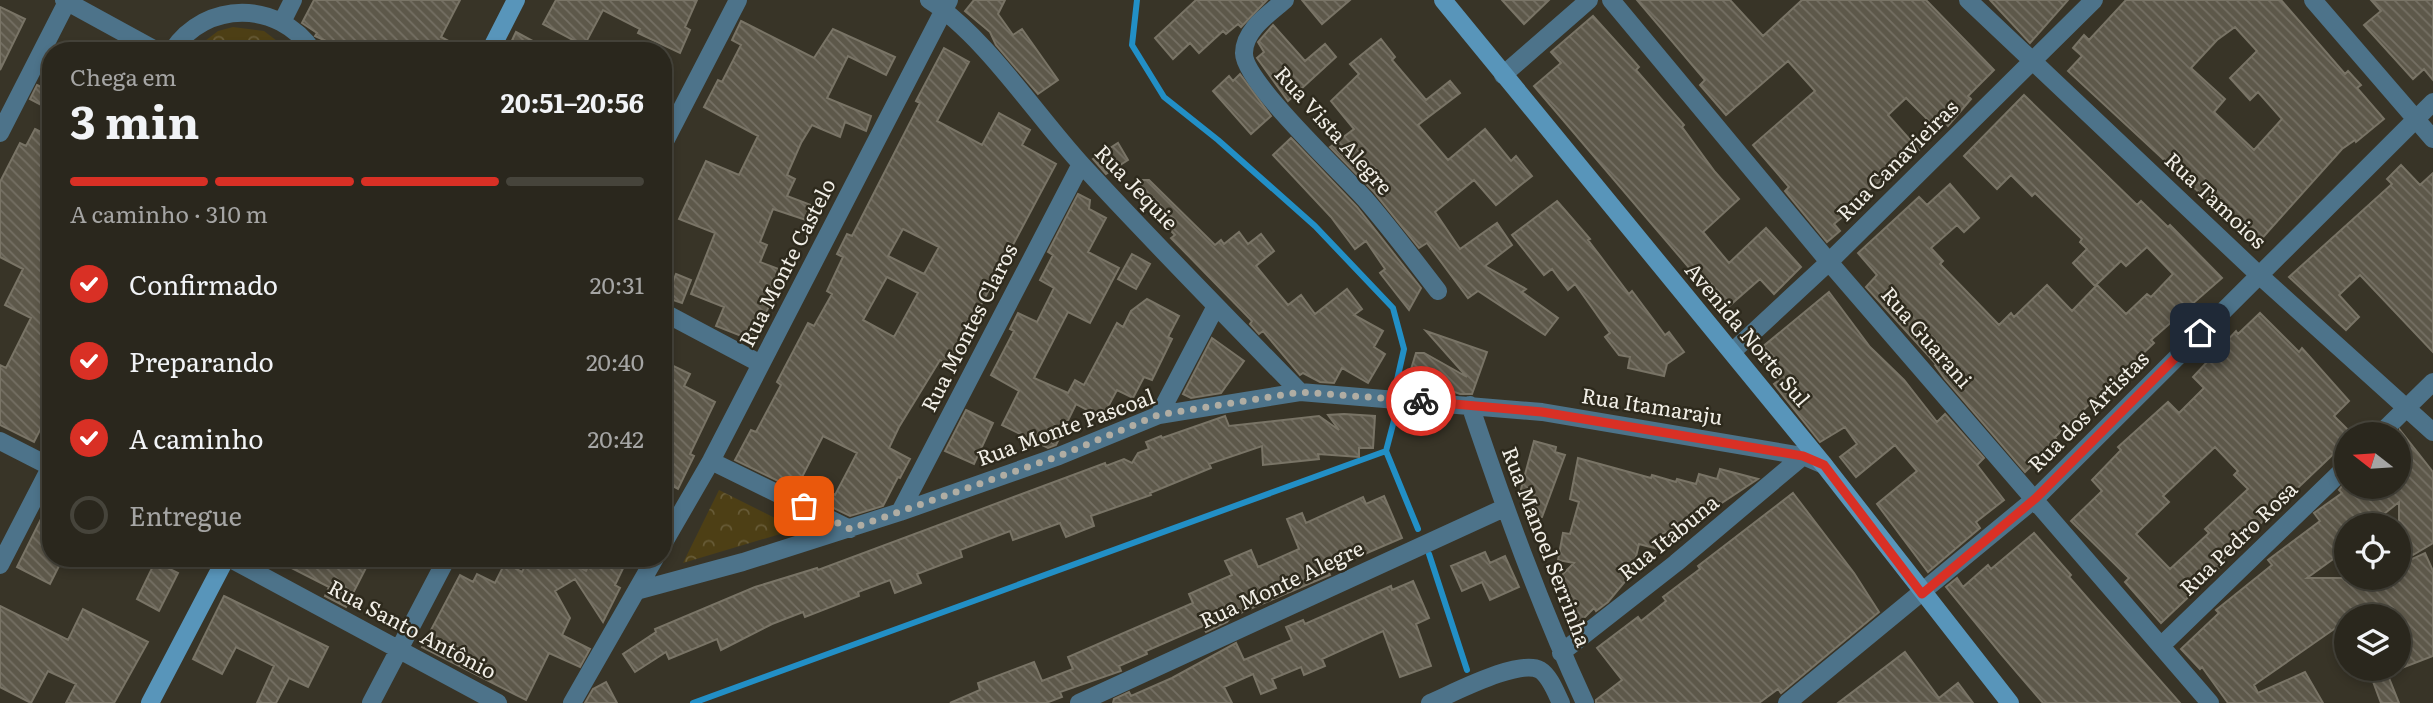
<!DOCTYPE html>
<html lang="pt">
<meta charset="utf-8">
<style>
:root{--surface:#2a271d;--page:#36332a;--text:#f1f3f6;--muted:#a5a5a4;--line:#46443b;--accent:#d93025}
body{margin:0;font-family:Literata,serif;background:var(--page);color:var(--text);height:100vh;display:flex;flex-direction:column;font-size:26px;white-space:nowrap}
*{box-sizing:border-box;margin:0}
p{font-size:23px;color:var(--muted)}
.icon{flex:none;width:38px;height:38px;fill:none;stroke:currentColor;stroke-width:2;stroke-linecap:round;stroke-linejoin:round}
.map{position:relative;flex:1;overflow:hidden}
.side{position:absolute;left:42px;top:42px;width:630px;height:525px;display:flex;flex-direction:column;background:var(--surface);border-radius:28px;box-shadow:0 4px 10px #0003,0 0 0 2px var(--line)}
.side>*{flex:none}
.needle{width:46px;rotate:287deg}
.tools{position:absolute;left:2334px;top:422px;display:grid;gap:14px}
.tools a{display:grid;place-items:center;width:77px;height:77px;border-radius:50%;background:var(--surface);box-shadow:0 4px 10px #0003,0 0 0 2px var(--line);font-size:35px}
.pin{position:absolute;display:grid;place-items:center;width:60px;height:60px;color:#fff;margin:-30px;border-radius:14px;box-shadow:0 4px 10px #0006}
.courier{position:absolute;display:grid;place-items:center;width:70px;height:70px;margin:-35px;border:5px solid #d93025;border-radius:50%;background:#fff;color:#222;box-shadow:0 2px 9px #0007}
.overview em{font-style:normal;font-weight:700}
.overview div{display:flex;flex-direction:column-reverse}
.overview{display:flex;align-items:center;justify-content:space-between;height:119px;padding:0 28px}
h1{font-size:46px;font-weight:700;line-height:52px}
.bar{display:grid;grid-template-columns:repeat(4,1fr);gap:10px 7px;align-content:center;height:84px;padding:0 28px}
.bar i{height:9px;border-radius:5px;background:var(--line)}
.bar .current{background:var(--accent)}
.bar p{grid-column:span 4}
ol{padding:0 28px;list-style:none}
li{display:flex;align-items:center;gap:21px;height:77px}
li p{margin-inline-start:auto}
li .icon{padding:7px;border-radius:50%;background:var(--accent);color:#fff;stroke-width:4}
li:last-child{color:var(--muted)}
li i{width:38px;height:38px;border:4px solid var(--line);border-radius:50%}
.map>svg:first-child{display:block}
.park{fill:url(#park-crowns)}
.lines{fill:none;stroke-linecap:round;stroke-linejoin:round}
.stream{stroke:#228fc6;stroke-width:6}
.building{fill:url(#building-back-hatch);stroke:#797466;stroke-width:2;fill-rule:evenodd}
.street{stroke:#4d738a;stroke-width:18}
.secondary{stroke:#5895ba;stroke-width:18}
.done{stroke:#b0ada3;stroke-width:7;stroke-dasharray:0 12.6}
.route{stroke:#d93025;stroke-width:9}
.labels{text-anchor:middle;stroke-width:5;stroke-linejoin:round;paint-order:stroke}
.street-label{font-size:21px;fill:#f1eee6;stroke:#2e2a1d}
</style>
<div class="map">
<svg width="2433" height="703" viewBox="0 0 2433 703">
<defs>
<pattern id="park-crowns" width="20" height="18" patternUnits="userSpaceOnUse" patternTransform="scale(1.75)"><rect width="20" height="18" fill="#4d3f15"/><path d="M2 6a3 3 0 1 1 6 0M12 15a3 3 0 1 1 6 0" fill="none" stroke="#675b37"/></pattern>
<pattern id="building-back-hatch" width="6" height="6" patternUnits="userSpaceOnUse" patternTransform="scale(1.75)"><rect width="6" height="6" fill="#5d584a"/><path d="M-1 5l2 2M0 0l6 6M5-1l2 2" fill="none" stroke="#757064"/></pattern>
</defs>
<rect width="100%" height="100%" fill="#383427"/>
<path class="park" d="M233 27 264 31 290 51H192L218 31Z
M719 490 797 529 683 563Z"/>
<g class="lines">
<path class="stream" d="M1137 0 1132 45 1164 97 1218 140 1315 226 1393 308 1404 349 1397 380
M1396 413 1386 451 1418 529
M1429 554 1467 670
M693 703 1386 451"/>
</g>
<path class="building" d="M314 0H460L441 37 467 51H348L315 36 317 33 302 23Z
M556 0H697L685 27 690 30 680 53 638 33 640 29 603 10 584 46 543 24Z
M974 0H1005L998 14 1013 35 1022 29 1058 80 1038 94 996 45 990 32 965 11Z
M1196 0H1267L1241 27 1238 24 1226 34 1223 31 1199 53 1190 43 1173 59 1155 38Z
M1302 0H1350L1322 24Z
M1502 0H1549L1524 24Z
M1637 0H1730L1763 36 1802 0H1926L1994 70 1968 96 1971 99 1948 126 1945 122 1937 129 1906 98 1888 115 1919 150 1848 207 1851 210 1834 224 1840 231 1827 242 1785 191 1789 187 1753 145 1815 91 1788 61 1726 115 1700 85 1705 80Z
M1990 0H2068L2030 43Z
M2126 0H2281L2345 74 2348 71 2361 85 2357 88 2384 119 2356 142 2355 140 2342 149 2256 245 2068 71 2082 56 2073 48 2084 35 2089 40ZM2235 27 2257 51 2230 78 2250 100 2258 92 2282 119 2254 150 2214 112 2225 99 2191 68 2217 40Z
M2371 0H2433V80L2424 69 2413 79 2364 25 2381 11Z
M0 7 25 19 0 70Z
M1593 16 1639 67 1636 70 1684 125 1682 127 1715 172 1739 199 1703 232 1729 263 1766 228 1801 267 1774 294 1760 279 1728 307 1717 294 1714 297 1534 86 1561 63 1551 52Z
M741 21 814 58 833 29 895 57 886 75 848 56 827 98 871 116 866 131 845 122 840 137 812 125 801 143 787 175 795 179 787 196 811 205 806 220 773 209 760 242 767 245 760 262 784 271 754 341 716 326 724 307 691 294 715 233 679 219 706 161 739 175 758 136 704 107 718 80 722 82 741 45 732 40Z
M1273 25 1305 61 1325 44 1336 57 1288 101 1257 58 1264 52 1258 42Z
M516 32 551 51H507Z
M1381 39 1395 57 1392 60 1426 100 1450 81 1460 93 1418 125 1448 160 1485 129 1511 161 1516 156 1532 176 1496 205 1474 180 1435 212 1460 249 1497 223 1512 245 1485 266 1526 289 1522 292 1558 318 1545 335 1478 291 1468 298 1427 243 1419 248 1374 192 1330 147 1354 129 1331 101 1359 74 1350 64Z
M944 48 969 62 937 121 982 145 999 113 1030 130 1022 145 1056 164 974 318 963 347 965 348 955 368 940 360 899 427 889 448 910 459 900 478 898 477 883 506 850 516 735 460 751 430 756 432 781 385 777 382 808 323 814 326 832 294 827 291 843 257 837 254 847 234 852 236 876 189 920 103 916 101ZM903 229 939 247 924 274 888 256ZM887 277 918 293 894 337 863 320ZM823 436 857 453 835 495 802 477Z
M1240 74 1271 116 1251 134 1213 91 1229 76 1233 81Z
M37 85 51 92V110L30 99Z
M2024 95 2137 205 2141 201 2168 227 2170 225 2222 278 2151 340 2154 343 2055 437 2057 440 2025 472 1945 379 1935 365 1936 364 1866 287 1877 275 1858 253 1919 197 1927 205 1950 184 1979 218 1964 232 1957 225 1931 248 1943 261 1940 264 1999 325 2011 313 2014 317 2047 285 2072 311 2097 285 2126 314 2147 294 2151 297 2173 274 2147 247 2126 266 2121 261 2095 286 2073 263 2087 249 2080 242 2082 239 2035 193 2032 196 2011 175 1997 189 1964 156Z
M35 129 51 137V408L34 442 0 425V365L6 368 31 318 5 305 23 269 0 257V182L20 143 26 146Z
M1291 138 1357 207 1421 288 1409 310 1380 273 1385 269 1366 241 1355 249 1331 217 1273 155Z
M1118 143 1128 160 1106 174 1093 159Z
M2401 165 2420 185 2433 173V352L2360 275 2339 295 2359 317 2346 330 2289 277 2392 184 2387 179Z
M1142 180H1149L1215 245 1221 240 1224 244 1239 232 1248 244 1261 234 1274 251 1256 266 1288 305 1301 295 1315 314 1347 289 1362 309 1354 315 1383 331 1374 347 1385 354 1368 383 1342 368 1334 383 1320 382 1303 373 1300 375 1263 331 1259 334 1250 324 1252 321 1171 238 1175 235 1132 190Z
M1078 194 1090 200 1089 209 1106 218 1088 252 1119 268 1090 323 1068 312 1034 378 1068 393 1075 380 1084 385 1117 323 1123 327 1131 311 1147 299 1179 316 1168 337 1172 339 1152 380 1144 377 1133 398 1117 390 1102 418 1076 404 1056 445 1048 448 1002 425 1019 391 991 375 1014 331 1010 329 1018 313 1037 322 1054 288 1040 280 1053 255 1048 252Z
M1557 201 1590 239 1588 240 1629 294 1632 291 1665 335 1669 332 1684 352 1667 364 1664 376 1628 368 1630 357 1619 355 1605 337 1610 333 1575 284 1568 290 1552 269 1544 275 1512 235Z
M1132 254 1150 264 1136 289 1118 279Z
M676 274 691 280 682 303 667 298Z
M1829 292 1870 347 1904 380 1937 422 1945 414 1984 458 1977 465 2004 500 1976 522 1980 528 1928 572 1877 504 1917 471 1895 445 1856 477 1840 457 1857 444 1845 427 1820 442 1774 384 1778 381 1755 353Z
M2260 313 2299 352 2302 348 2349 401 2334 416 2347 429V441L2218 564 2220 567 2161 623 2125 582 2129 578 2071 521 2102 491 2092 480 2121 450 2118 447 2168 402 2179 413 2204 388 2193 377 2236 331 2238 334ZM2215 447 2238 471 2234 475 2248 489 2205 529 2209 533 2170 569 2136 534 2169 502 2163 496Z
M1426 331 1487 352 1472 394H1460L1438 386 1436 392 1405 389 1416 353H1424L1467 377Z
M1212 338 1244 361 1221 393 1191 398 1183 394Z
M663 361 690 374 684 386 715 402 690 454 694 456 678 489 663 481Z
M966 410 993 423 974 464 945 451Z
M1344 414 1375 416 1373 448H1359V457L1318 454 1319 459 1263 465 1262 446 1209 464 1211 468 1150 493 1151 495 1091 516 1094 526 1066 537 1060 523 1013 540 1010 531 960 550 962 557 917 574 921 583 895 593 890 580 858 592 859 596 805 617 803 612 772 624 721 650 717 639 669 659 666 652 635 672 623 654 656 632 655 629 755 587 817 568 818 570 1105 463 1106 466 1124 459 1132 463 1138 453 1149 449 1146 442 1161 436 1162 438 1225 416 1229 426 1319 416 1339 430 1328 415Z
M2400 430 2433 472V543L2413 555 2399 533V502L2370 525H2347V549L2307 578H2399V565L2425 553 2433 571V656L2399 669V616H2374L2369 604 2353 616H2347V620L2254 685 2258 693 2305 672 2323 703H2228L2202 667 2200 669 2181 649 2219 613 2216 610 2272 565 2268 560 2320 521 2314 513 2342 493 2339 490 2342 486H2399Z
M1534 441 1556 447 1555 452 1565 455 1542 517H1532L1520 493Z
M1578 458 1651 478 1652 475 1676 482 1677 479 1696 484 1699 474 1717 479 1720 469 1758 479 1696 520 1662 534 1658 549 1639 544 1632 573 1608 602 1596 611 1594 608 1578 624 1559 578 1574 563 1558 560 1563 533 1570 534 1579 502 1570 499Z
M1793 493 1854 573 1879 612 1781 693 1778 689 1759 703H1596V700L1622 680 1597 648 1638 617 1641 621 1666 601 1663 597 1700 569 1698 566Z
M1384 496 1402 538 1339 565 1328 571 1330 575 1231 617 1227 622 1206 632 1203 626 1146 651 1147 654 1119 666 1121 671 1060 692 1062 697 1046 703H950L980 690 978 683 1034 662 1042 681 1073 669 1068 657 1193 603 1189 594 1232 575 1225 561 1251 550 1258 567 1299 549 1287 519 1302 513 1306 523 1363 497 1366 504Z
M51 499V558H63L50 584 17 567Z
M2034 533 2071 575 2069 577 2090 601 2180 703H2043L2001 654 1946 587 1957 578 1963 587 1988 565 1991 569Z
M1485 552 1490 563 1505 556 1519 587 1490 600 1482 582 1462 591 1451 566Z
M272 558H371L346 607 325 596 329 587Z
M529 558H561L586 571 592 558H628L615 585 620 588 603 622 575 579 555 591 570 618 562 635 590 649 580 667 549 653 526 700 422 647 460 575 473 582 477 574 495 583 505 563 522 572Z
M155 562 178 573 159 611 137 599Z
M1413 581 1429 618 1416 624 1431 666 1400 677 1383 631 1322 659 1325 666 1304 675 1301 667 1272 679 1276 688 1261 694 1253 674 1224 687 1232 703H1113L1114 699 1129 692 1131 696 1172 678 1236 643 1244 660 1292 640 1286 627 1303 620 1305 624 1391 586 1392 590Z
M224 596 328 647 308 687 289 678 276 703H257L274 666 236 647 222 674 193 659Z
M0 606 68 640 83 609 148 642 114 703H66L76 684 48 671 31 703 0 687Z
M1905 652 1939 698 1958 683 1973 703H1838Z
M2368 668H2385L2399 703H2381Z
M606 682 617 703H585L593 689Z"/>
<g class="lines">
<path class="street" d="M64 0 157 51
M929 0C985 36 1036 115 1082 165 1153 242 1227 317 1300 392
M1285 0C1269 14 1244 30 1244 53 1243 81 1342 173 1365 199 1391 229 1414 260 1438 291
M1611 0 1829 262 2210 703
M1968 0 2259 275 2433 432
M2313 0 2433 139
M283 20 293 0
M172 51C206 0 278 0 313 51
M1503 75 1589 0
M0 133 68 0
M663 145 738 0
M663 312 761 364
M1732 352 1829 262 2094 0
M1470 405C1504 506 1540 606 1585 703
M1159 415 1216 306
M2380 434 2433 382
M0 441 51 467
M711 461 850 529
M900 512 1081 164
M663 544 711 461 949 0
M229 558 498 703
M0 565 51 466
M636 591 743 562 900 512 1059 456 1159 415 1300 392 1542 412 1803 456 1824 465
M2163 644 2347 466
M1561 653 1676 563 1803 456
M371 703 447 558
M572 703 655 558
M1079 703 1504 508
M1430 703C1452 694 1519 658 1540 670 1550 676 1556 693 1561 703
M1787 703 2036 498 2433 102"/>
<path class="secondary" d="M1443 0 1824 465 2010 703
M490 51 516 0
M150 703 226 558"/>
</g>
<g class="lines">
<path class="done" d="M804 506 850 529 1059 456 1158 415 1300 392 1421 401"/>
<path class="route" d="M1421 401 1542 412 1803 456 1824 465 1922 594 2036 498 2200 333"/>
</g>
<g class="labels">
<g class="street-label">
<text transform="translate(1333 131) rotate(48)" y="7">Rua Vista Alegre</text>
<text transform="translate(1898 161) rotate(-45)" y="7">Rua Canavieiras</text>
<text transform="translate(1136 188) rotate(46)" y="7">Rua Jequie</text>
<text transform="translate(2215 201) rotate(43)" y="7">Rua Tamoios</text>
<text transform="translate(788 263) rotate(-63)" y="7">Rua Monte Castelo</text>
<text transform="translate(970 328) rotate(-63)" y="7">Rua Montes Claros</text>
<text transform="translate(1747 335) rotate(50)" y="7">Avenida Norte Sul</text>
<text transform="translate(1926 338) rotate(49)" y="7">Rua Guarani</text>
<text transform="translate(1652 407) rotate(9)" y="7">Rua Itamaraju</text>
<text transform="translate(2089 412) rotate(-45)" y="7">Rua dos Artistas</text>
<text transform="translate(1066 428) rotate(-20)" y="7">Rua Monte Pascoal</text>
<text transform="translate(1669 538) rotate(-39)" y="7">Rua Itabuna</text>
<text transform="translate(2239 539) rotate(-44)" y="7">Rua Pedro Rosa</text>
<text transform="translate(1546 547) rotate(69)" y="7">Rua Manoel Serrinha</text>
<text transform="translate(1282 585) rotate(-25)" y="7">Rua Monte Alegre</text>
<text transform="translate(412 630) rotate(28)" y="7">Rua Santo Antônio</text>
</g>
</g>
</svg>
<div class="tools">
<a><svg class="needle" viewBox="-14 -14 28 28"><path d="M0-13l5 13h-10z" fill="#e53935"/><path d="M0 13l5-13h-10z" fill="#a5a5a4"/></svg></a>
<a><svg class="icon" aria-label="locate" viewBox="0 0 24 24"><circle cx="12" cy="12" r="6"/><path d="M12 2v4M12 18v4M2 12h4M18 12h4"/></svg></a>
<a><svg class="icon" aria-label="layers" viewBox="0 0 24 24"><path d="M12 4l9 5-9 5-9-5zM3 14l9 5 9-5"/></svg></a>
</div>
<div class="pin" style="left:804px;top:506px;background:#ea580c"><svg class="icon" aria-label="bag" viewBox="0 0 24 24"><path d="M5 8h14l-1 12H6zM9 8a3 3 0 0 1 6 0"/></svg></div>
<div class="pin" style="left:2200px;top:333px;background:#1f2937"><svg class="icon" aria-label="home" viewBox="0 0 24 24"><path d="M3 11l9-7 9 7M6 9v11h12V9"/></svg></div>
<div class="courier" style="left:1421px;top:401px"><svg class="icon" aria-label="bike" viewBox="0 0 24 24"><circle cx="6" cy="16" r="4"/><circle cx="18" cy="16" r="4"/><path d="M6 16l4-8h5l3 8M10 8l3 8H6M13 5h3"/></svg></div>
<section class="side">
<div class="overview"><div><h1>3 min</h1><p>Chega em</p></div><em>20:51–20:56</em></div>
<div class="bar"><i class="current"></i><i class="current"></i><i class="current"></i><i></i><p>A caminho · 310 m</p></div>
<ol>
<li><svg class="icon" aria-label="check" viewBox="0 0 24 24"><path d="M5 12l5 5 9-10"/></svg>Confirmado<p>20:31</p></li>
<li><svg class="icon" aria-label="check" viewBox="0 0 24 24"><path d="M5 12l5 5 9-10"/></svg>Preparando<p>20:40</p></li>
<li><svg class="icon" aria-label="check" viewBox="0 0 24 24"><path d="M5 12l5 5 9-10"/></svg>A caminho<p>20:42</p></li>
<li><i></i>Entregue</li>
</ol>
</section>
</div>
